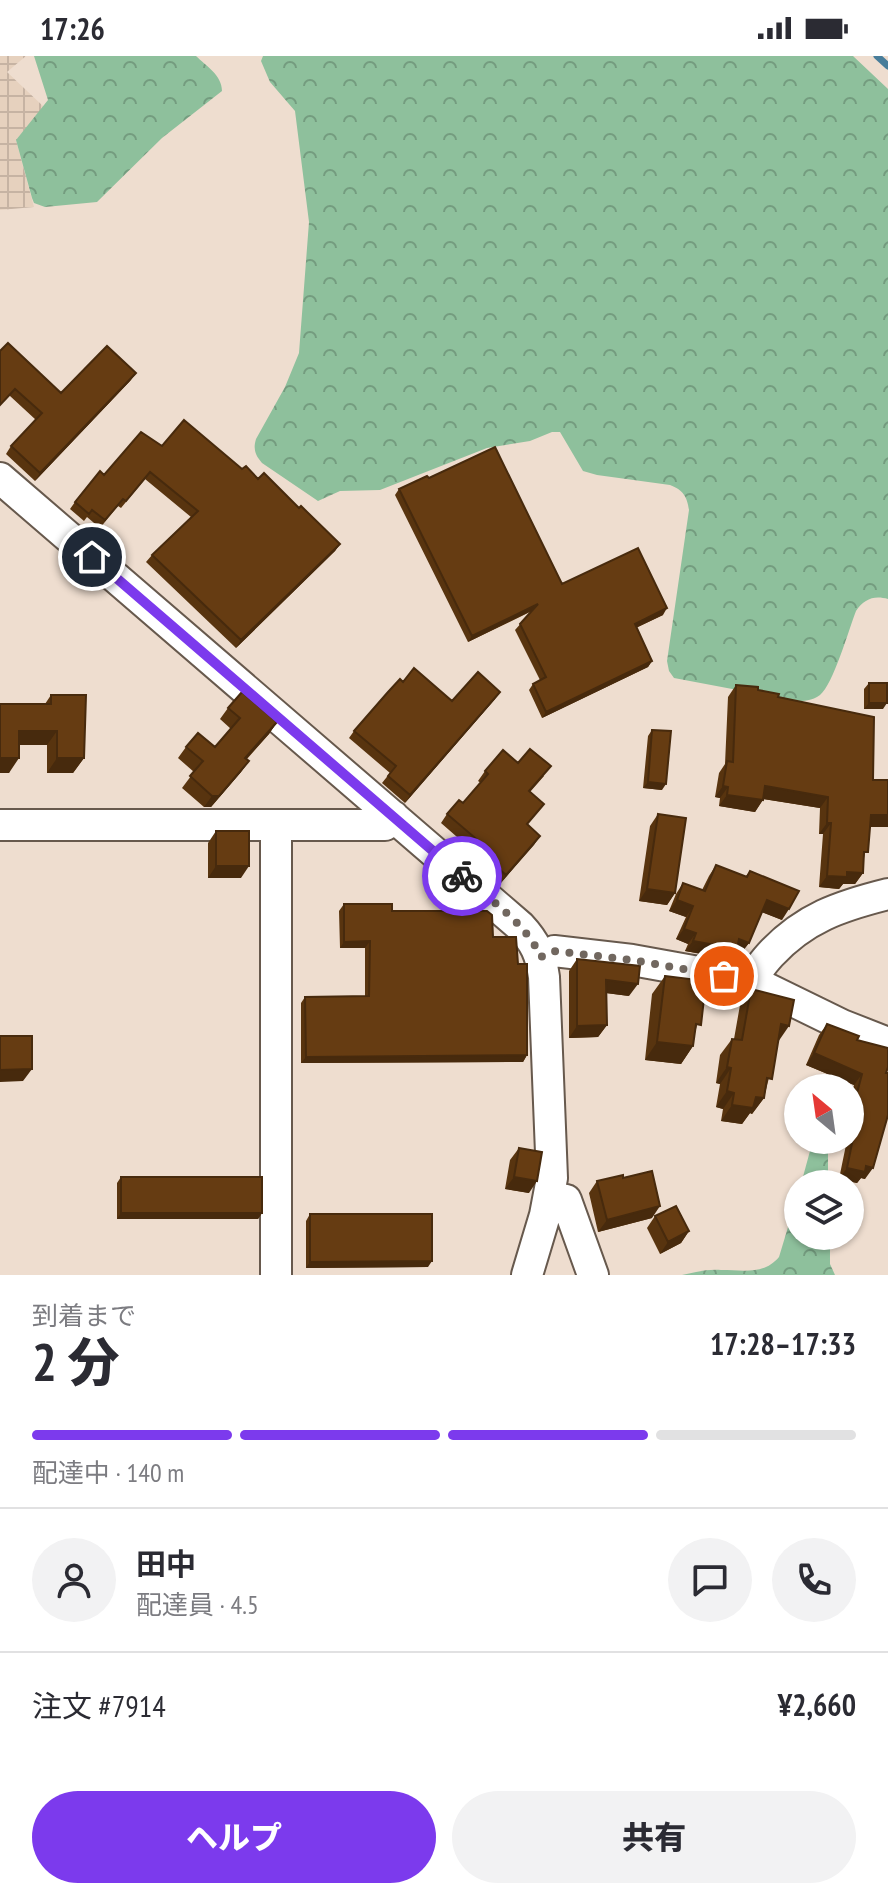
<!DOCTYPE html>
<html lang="ja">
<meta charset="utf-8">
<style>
:root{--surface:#fff;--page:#f2f2f3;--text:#2b2b33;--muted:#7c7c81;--line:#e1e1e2;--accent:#7c3aed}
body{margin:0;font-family:"PT Sans Narrow","Noto Sans JP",sans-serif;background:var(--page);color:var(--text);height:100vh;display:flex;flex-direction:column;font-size:30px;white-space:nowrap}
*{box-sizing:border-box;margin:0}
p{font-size:26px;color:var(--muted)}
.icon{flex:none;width:44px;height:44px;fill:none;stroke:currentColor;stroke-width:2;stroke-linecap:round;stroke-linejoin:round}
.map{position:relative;height:1219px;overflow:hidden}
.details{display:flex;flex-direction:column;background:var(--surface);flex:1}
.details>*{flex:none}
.needle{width:52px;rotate:331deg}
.controls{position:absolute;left:784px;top:1018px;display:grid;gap:16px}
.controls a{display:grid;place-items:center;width:80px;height:80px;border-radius:50%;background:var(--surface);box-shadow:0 2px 6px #0004;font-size:40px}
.pin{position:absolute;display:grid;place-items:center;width:68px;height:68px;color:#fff;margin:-34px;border:4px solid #fff;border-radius:50%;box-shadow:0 2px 8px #0007}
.courier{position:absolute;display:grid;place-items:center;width:80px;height:80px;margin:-40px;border:6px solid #7c3aed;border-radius:50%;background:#fff;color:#222;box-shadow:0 2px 10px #0007}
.overview em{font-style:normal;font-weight:800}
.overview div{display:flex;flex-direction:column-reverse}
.overview{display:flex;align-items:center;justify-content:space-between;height:136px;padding:0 32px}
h1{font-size:52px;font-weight:800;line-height:60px}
.bar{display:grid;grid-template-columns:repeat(4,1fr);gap:12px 8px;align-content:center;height:96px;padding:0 32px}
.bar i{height:10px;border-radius:6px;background:var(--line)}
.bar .active{background:var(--accent)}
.bar p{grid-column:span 4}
.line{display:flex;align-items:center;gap:20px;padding:0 32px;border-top:2px solid var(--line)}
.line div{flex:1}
.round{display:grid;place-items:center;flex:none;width:84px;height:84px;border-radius:42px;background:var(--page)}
.primary-button{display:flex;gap:16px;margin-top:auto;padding:16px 32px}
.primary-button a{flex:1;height:92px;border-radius:48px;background:var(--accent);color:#fff;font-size:32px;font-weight:800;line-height:92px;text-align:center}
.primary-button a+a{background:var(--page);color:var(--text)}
.status{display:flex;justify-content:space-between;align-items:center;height:56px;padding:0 40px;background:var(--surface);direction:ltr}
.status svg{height:22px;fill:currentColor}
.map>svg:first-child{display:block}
.industrial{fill:url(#industrial-grid)}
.forest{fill:url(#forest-crowns)}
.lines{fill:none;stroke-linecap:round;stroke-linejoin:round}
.stream{stroke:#487d9a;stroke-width:7}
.minor-casing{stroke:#67594d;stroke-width:34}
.minor{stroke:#fff;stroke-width:30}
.wall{fill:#58340f}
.shaded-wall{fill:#472a0d}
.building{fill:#663c12;stroke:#472a0d;stroke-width:2}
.done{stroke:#71675f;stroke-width:8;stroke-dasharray:0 14.4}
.route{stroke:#7c3aed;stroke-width:10}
</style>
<div class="status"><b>17:26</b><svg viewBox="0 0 49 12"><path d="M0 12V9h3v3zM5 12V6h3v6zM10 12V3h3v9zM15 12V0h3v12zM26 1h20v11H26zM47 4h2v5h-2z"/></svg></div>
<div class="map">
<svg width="888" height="1219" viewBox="0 0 888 1219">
<defs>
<pattern id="industrial-grid" width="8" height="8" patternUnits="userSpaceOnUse" patternTransform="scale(2)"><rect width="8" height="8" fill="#e6d1be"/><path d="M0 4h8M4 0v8" fill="none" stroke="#c6b3a3"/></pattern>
<pattern id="forest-crowns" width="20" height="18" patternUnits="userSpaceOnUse" patternTransform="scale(2)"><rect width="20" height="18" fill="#8ec09c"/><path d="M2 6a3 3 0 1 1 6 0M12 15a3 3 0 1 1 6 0" fill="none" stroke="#749c7f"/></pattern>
</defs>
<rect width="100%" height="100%" fill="#eeddcf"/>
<path class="industrial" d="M0 0H26L7 16 44 51 16 84 34 151 0 154Z"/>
<path class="forest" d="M34 0H196C206 10 222 19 222 35L162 82 97 146 45 151 34 147 32 142 16 84 48 44Z
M263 0H853L888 33V543C874 539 864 543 856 555 849 573 833 629 820 639 812 645 804 645 795 645L674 622 669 615 667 605 689 454C687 440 683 434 670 429L597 419 583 415 560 376H552L530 385 487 392 380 434 340 435 318 445 262 407C255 399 253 393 256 383L285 331 299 297 309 166 295 55 270 26 261 5Z
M820 1089 828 1097V1128H801L810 1095Z
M798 1138V1180H830V1208L835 1219H682C695 1216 708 1213 721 1214 744 1214 764 1219 779 1201Z"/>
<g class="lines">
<path class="stream" d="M877 0 888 10"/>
<g class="minor-casing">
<path id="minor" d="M0 422 520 870C535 886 541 899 544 921L552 1122 545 1159 527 1219
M0 769H385L393 760
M276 769V1219
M541 901 554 895 632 904 754 926 842 969 888 987
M754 926C757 914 762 908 770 899 804 862 840 850 888 838
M550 1141 566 1144 593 1219"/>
</g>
<use href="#minor" class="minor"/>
</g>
<path class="wall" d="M0 295 61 337 136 317 130 325 35 425 6 398 11 390 36 364 10 340Z
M162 390 242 413 299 452 340 488 335 495 236 592 146 506 152 499 191 461 145 423 121 452 118 450 100 472 87 461 84 465 70 453 75 446 104 419Z
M429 422 562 528 663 559 636 572 652 605 648 611 542 662 529 634 533 628 540 624 515 574 532 555 468 586 395 439 399 433Z
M403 626 452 645 495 643 405 747 382 727 390 717 349 682 354 675Z
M869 627 883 653H864V633Z
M736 629 758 634 778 641 873 724H888V771H870L864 802 863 817 855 828H843L839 833 819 831 823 778H819L820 752 763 743 755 756 719 750 720 742 715 741 719 717 725 708 728 641Z
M51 639 84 702 73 717H47V689H19L9 717H0V648H45Z
M228 652 277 666 269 678 247 703 249 705 241 716 211 751H204L182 732 194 716 178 702 186 691H215L231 673 220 663Z
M652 674 662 734 643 732 648 680Z
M518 707 544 720 530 736 544 748 527 768 540 780 500 828 476 808 480 801 441 767 447 758 463 747 481 727 478 725 485 715Z
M658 758 675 837 667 849 639 845 650 770Z
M216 775 241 822H208V787Z
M716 809 745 821 750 815 782 864 762 856 749 887 741 897 735 895 730 903 685 895 688 888 676 883 686 861 669 855 676 838 683 827 702 834 709 820Z
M344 848 392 855 493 881 527 999 523 1006 301 1007V947L305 941 365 940V892H340L339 855Z
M577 903 629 940 606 937 607 969 598 981 569 982V915Z
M665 920 697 924 699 921 730 933 721 945 704 942 695 977 693 990 681 1008 645 1004 652 938Z
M751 933 778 985 764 1042 752 1058 750 1057 742 1068 721 1065 723 1053 716 1051 720 1028 716 1027 720 999 732 983H734L740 949Z
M827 968 857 984 888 992 865 1123 861 1122 857 1127 839 1123 847 1084H850V1044L854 1029 806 1009 819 979Z
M519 1092 529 1137 505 1133 510 1104Z
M121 1121 262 1157 258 1163H117V1127Z
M623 1122 652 1162 598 1176 589 1137 597 1125Z
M310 1158 428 1211 306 1212V1165Z
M655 1160 689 1175 681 1187 660 1198 647 1172Z"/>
<path class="shaded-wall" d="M136 317 130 325 35 425 40 417Z
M340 488 335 495 236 592 241 584Z
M538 548 533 554 468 586 472 580Z
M667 552 663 559 631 574 635 568Z
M652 605 648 611 542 662 546 656Z
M500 636 495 643 405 747 410 739Z
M869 647H887L883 653H864Z
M277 666 269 678 237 713 245 702Z
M19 675H57L47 689H9Z
M0 702H19L9 717H0Z
M57 702H84L73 717H47Z
M249 705 241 716 211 751H204L212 740Z
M648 726 666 728 662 734 643 732Z
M723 730 728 731 720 742 715 741Z
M765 730 828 741 820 752 757 742Z
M727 739 763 744 755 756 719 750Z
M871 759H888V771H863Z
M827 767H831L823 778H819Z
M540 780 534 789 500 828 506 819Z
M216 810H249L241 822H208Z
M847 816 863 817 855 828H843L839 833 819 831 827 820Z
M647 833 675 837 667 849 639 845Z
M677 844 693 850 686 861 669 855Z
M767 844 789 853 782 864 759 855Z
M684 873 696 877 688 888 676 883Z
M739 883 749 887 741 897 735 895 730 903 685 895 693 885Z
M370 885 365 892H340L344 886Z
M606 924 638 928 629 940 598 936Z
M698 927 730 933 721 945 690 939Z
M781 968 789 970 778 986Z
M607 969 598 981 569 982 577 970Z
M657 986 693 990 681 1008 645 1004Z
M814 997 862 1018 854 1029 806 1009Z
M527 999 523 1006 301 1007 306 1001Z
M727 1011 731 1012 720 1028 716 1027Z
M32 1013 23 1025 0 1026V1014Z
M727 1035 734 1037 723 1053 716 1051Z
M756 1041 764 1042 752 1058 750 1057 742 1068 721 1065 732 1049Z
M852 1056 858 1058 851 1069 850 1059Z
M866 1110 873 1112 865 1123 861 1122 857 1127 839 1123 847 1112Z
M514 1121 537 1125 529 1137 505 1133Z
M660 1150 652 1162 598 1176 607 1164Z
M121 1157H262L258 1163H117Z
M689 1175 681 1187 660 1198 668 1186Z
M432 1205 428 1211 306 1212 310 1206Z"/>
<path class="building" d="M8 287 61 337 107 290 136 317 40 417 11 390 42 357 15 333 0 349V295Z
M184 364 242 413 246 410 258 423 264 417 299 452 301 450 340 488 241 584 152 499 198 455 150 416 126 445 123 443 105 464 92 454 89 458 75 446 100 415 104 419 141 376 162 390Z
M495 391 562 528 638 492 667 552 635 568 652 605 546 656 533 628 546 621 520 568 538 548 472 580 399 433 427 420 429 422Z
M414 612 452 645 478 616 500 636 410 739 388 720 396 710 354 675 388 636 400 623 403 626Z
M869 627H887V647H869Z
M736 629 758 631V634L779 638 778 641 874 661 873 724H888V759H871L868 796H864L863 817 847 816V821L827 820 831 767H827L828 741 765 730 763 744 727 739 728 731 723 730 727 705 733 706Z
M242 636 277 666 245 702 249 705 219 740H212L190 720 203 705 186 691 198 677 215 691 240 662 228 652Z
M51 639H86L84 702H57V675H19V702H0V648H51Z
M652 674 671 675 666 728 648 726Z
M530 693 551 710 529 735 544 748 527 768 540 780 506 819 482 798 487 792 447 758 459 744 463 747 488 718 485 715 503 694 518 707Z
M658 758 686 762 675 837 647 833Z
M216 775H249V810H216Z
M716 809 747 821 750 815 799 835 789 853 767 844 749 887 739 883 737 893 693 885 696 877 684 873 693 850 677 844 683 827 705 835Z
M344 848H392V855H487L492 859 493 881H516L518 908H527V999L306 1001 305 941 369 940 370 885 344 886Z
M577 903 640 910 638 928 606 924 607 969 577 970Z
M665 920 706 925 701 969 696 968 693 990 657 986Z
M699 921 731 927 730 933 705 929 706 925 699 924Z
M751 933 794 944 789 970 781 968 772 1023 767 1022 764 1042 756 1041 753 1052 732 1049 734 1037 727 1035 731 1012 727 1011 732 983 742 984Z
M827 968 859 980 857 984 888 992V1011L886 1017H888V1059L873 1112 866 1110 865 1116 847 1112 858 1058 852 1056 862 1018 814 997Z
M0 980H32V1013L0 1014Z
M519 1092 542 1096 537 1125 514 1121Z
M652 1115 660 1150 607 1164 597 1125 623 1119V1122Z
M121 1121H262V1157H121Z
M676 1150 689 1175 668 1186 655 1160Z
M310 1158H432V1205L310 1206Z"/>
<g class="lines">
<path class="done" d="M462 820C490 844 525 866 541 901L554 895 632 904 724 920"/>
<path class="route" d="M92 501 462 820"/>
</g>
</svg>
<div class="controls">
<a><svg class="needle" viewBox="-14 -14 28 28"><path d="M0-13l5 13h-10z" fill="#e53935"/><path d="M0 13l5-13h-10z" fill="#7c7c81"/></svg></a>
<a><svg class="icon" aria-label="layers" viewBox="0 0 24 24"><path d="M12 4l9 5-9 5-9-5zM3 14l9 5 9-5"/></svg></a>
</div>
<div class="pin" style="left:724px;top:920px;background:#ea580c"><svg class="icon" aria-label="bag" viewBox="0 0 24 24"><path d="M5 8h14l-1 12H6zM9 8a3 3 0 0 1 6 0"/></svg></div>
<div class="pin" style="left:92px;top:501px;background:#1f2937"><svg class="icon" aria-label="home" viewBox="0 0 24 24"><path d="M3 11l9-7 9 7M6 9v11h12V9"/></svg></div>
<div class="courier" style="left:462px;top:820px"><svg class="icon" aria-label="bike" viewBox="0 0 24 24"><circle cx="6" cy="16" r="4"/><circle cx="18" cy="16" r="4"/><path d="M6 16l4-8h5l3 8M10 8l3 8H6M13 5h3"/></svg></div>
</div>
<section class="details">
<div class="overview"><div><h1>2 分</h1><p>到着まで</p></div><em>17:28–17:33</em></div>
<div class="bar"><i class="active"></i><i class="active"></i><i class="active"></i><i></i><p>配達中 · 140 m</p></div>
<div class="line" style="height:144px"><a class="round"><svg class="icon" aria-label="person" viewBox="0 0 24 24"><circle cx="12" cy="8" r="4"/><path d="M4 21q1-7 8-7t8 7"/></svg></a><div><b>田中</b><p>配達員 · 4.5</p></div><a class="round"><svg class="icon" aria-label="chat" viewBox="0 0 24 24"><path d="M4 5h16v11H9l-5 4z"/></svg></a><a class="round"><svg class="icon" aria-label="phone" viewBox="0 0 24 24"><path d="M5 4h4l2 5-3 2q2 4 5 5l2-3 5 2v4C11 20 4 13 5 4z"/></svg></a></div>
<div class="line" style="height:104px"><div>注文 #7914</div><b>¥2,660</b></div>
<div class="primary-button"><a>ヘルプ</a><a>共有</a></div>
</section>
